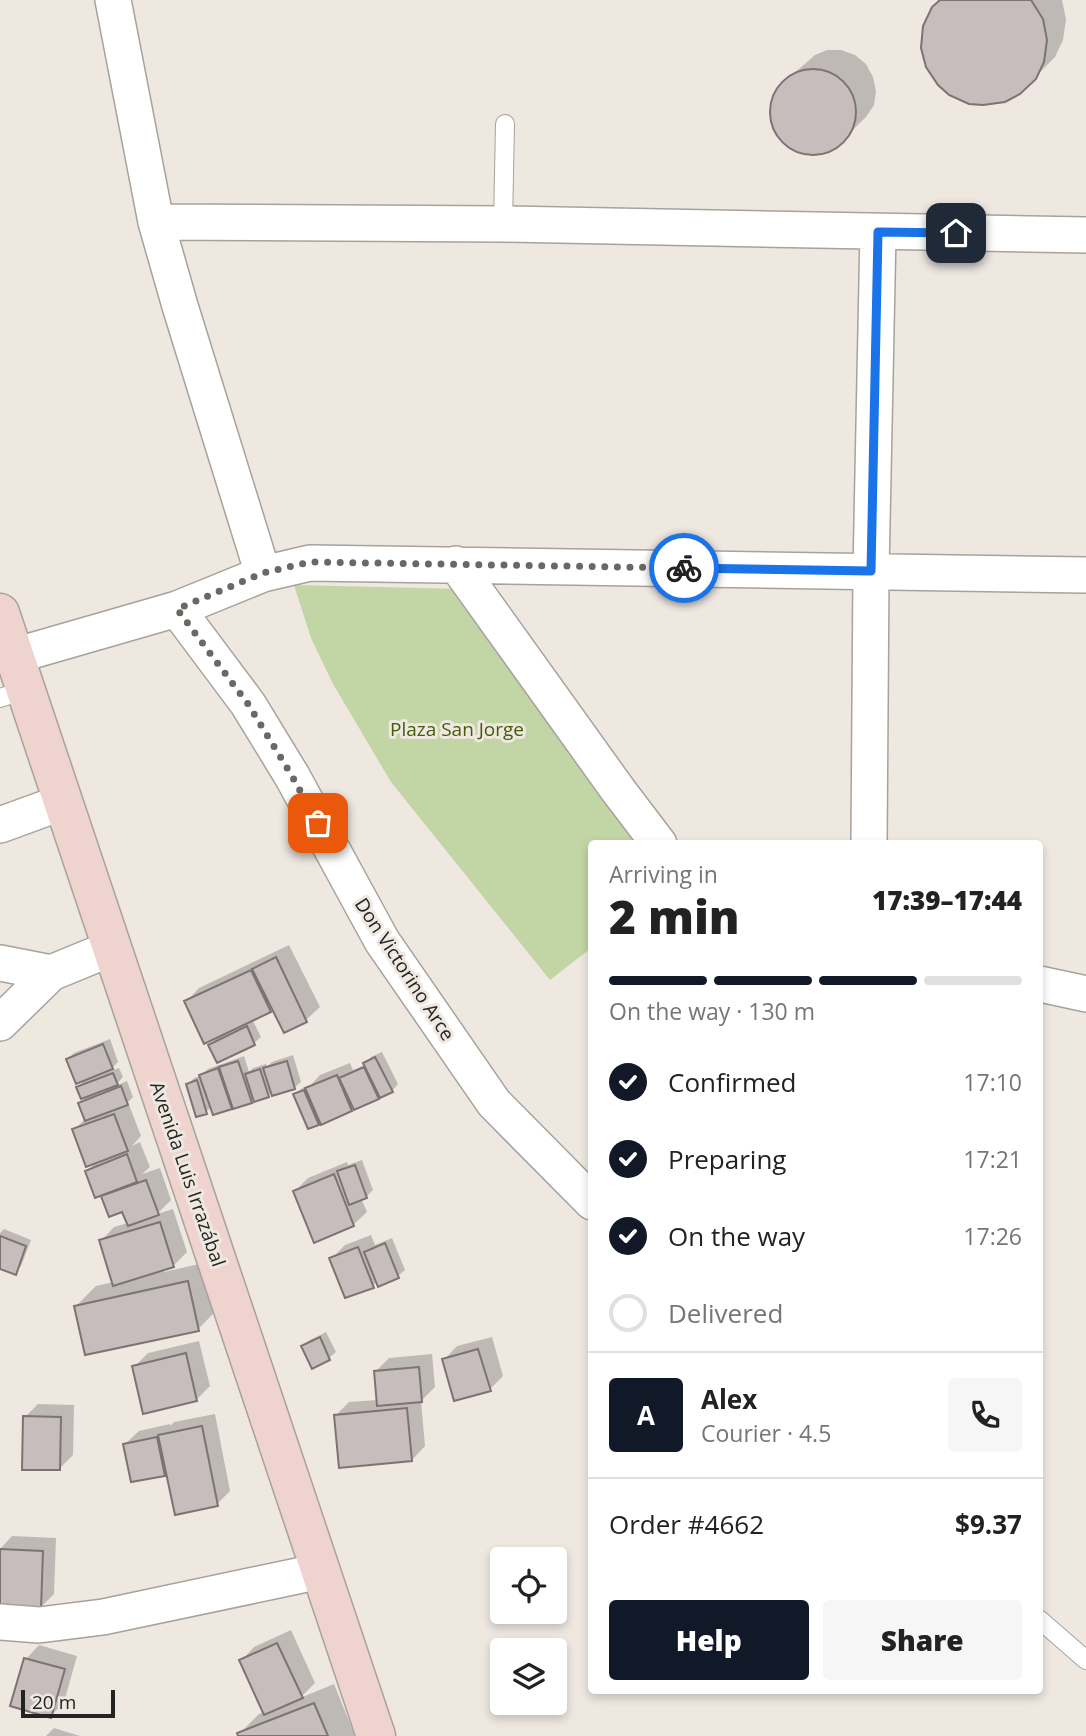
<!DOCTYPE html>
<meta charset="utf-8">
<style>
:root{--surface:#fff;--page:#f6f6f6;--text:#222;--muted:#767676;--line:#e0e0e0;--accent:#111827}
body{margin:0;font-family:"Open Sans",sans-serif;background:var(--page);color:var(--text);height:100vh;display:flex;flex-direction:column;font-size:26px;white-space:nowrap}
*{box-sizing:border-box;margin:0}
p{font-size:23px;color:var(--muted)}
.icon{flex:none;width:38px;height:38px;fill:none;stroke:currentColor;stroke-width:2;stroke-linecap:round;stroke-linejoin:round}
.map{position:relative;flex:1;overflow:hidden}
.panel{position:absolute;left:588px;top:840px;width:455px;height:854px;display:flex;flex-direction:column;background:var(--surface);border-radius:7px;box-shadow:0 4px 10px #0003}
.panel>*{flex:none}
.buttons{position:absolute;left:490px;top:1547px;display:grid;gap:14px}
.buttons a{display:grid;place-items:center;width:77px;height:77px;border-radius:7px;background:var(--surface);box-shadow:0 4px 10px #0003;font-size:35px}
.scale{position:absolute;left:21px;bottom:18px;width:94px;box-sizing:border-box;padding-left:7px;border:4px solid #252321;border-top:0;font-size:19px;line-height:24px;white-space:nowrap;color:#252321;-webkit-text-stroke:5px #eee8e1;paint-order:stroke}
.pin{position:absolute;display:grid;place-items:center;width:60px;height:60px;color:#fff;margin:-30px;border-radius:14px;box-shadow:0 4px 10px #0006}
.courier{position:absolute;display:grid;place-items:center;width:70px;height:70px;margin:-35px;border:5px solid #1a73e8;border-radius:50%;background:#fff;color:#222;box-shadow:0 2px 9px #0007}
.headline em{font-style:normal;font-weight:800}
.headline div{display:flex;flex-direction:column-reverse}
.headline{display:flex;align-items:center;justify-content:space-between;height:119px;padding:0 21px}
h1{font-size:46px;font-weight:800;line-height:52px}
.bar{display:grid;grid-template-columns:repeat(4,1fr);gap:10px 7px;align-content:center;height:84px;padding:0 21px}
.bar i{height:9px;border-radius:5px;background:var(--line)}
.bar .on{background:var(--accent)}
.bar p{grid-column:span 4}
.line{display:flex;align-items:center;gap:18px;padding:0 21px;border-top:2px solid var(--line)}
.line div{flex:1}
.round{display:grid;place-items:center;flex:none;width:74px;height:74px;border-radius:7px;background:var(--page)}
ol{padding:0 21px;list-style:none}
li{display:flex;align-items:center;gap:21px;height:77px}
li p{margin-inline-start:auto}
li .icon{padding:7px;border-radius:50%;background:var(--accent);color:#fff;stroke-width:4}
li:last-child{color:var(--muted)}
li i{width:38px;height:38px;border:4px solid var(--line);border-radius:50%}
.cta{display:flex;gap:14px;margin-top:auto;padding:14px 21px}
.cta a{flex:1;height:80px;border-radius:7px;background:var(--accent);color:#fff;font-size:28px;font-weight:800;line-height:80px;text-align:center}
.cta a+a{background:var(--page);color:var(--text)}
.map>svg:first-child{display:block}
.green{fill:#c2d5a4}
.shadow{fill:#0003}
.building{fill:#c7bdbd;stroke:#7c7372;stroke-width:2}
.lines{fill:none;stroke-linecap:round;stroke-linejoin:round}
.lane-casing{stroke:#a7a29b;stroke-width:20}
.street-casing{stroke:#a7a29b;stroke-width:38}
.secondary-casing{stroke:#a7a29b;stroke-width:41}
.lane{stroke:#fff;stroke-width:18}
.street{stroke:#fff;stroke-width:35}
.secondary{stroke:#eed3cf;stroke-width:38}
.done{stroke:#6b6864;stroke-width:7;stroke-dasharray:0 12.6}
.route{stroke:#1a73e8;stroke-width:9}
.labels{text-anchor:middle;stroke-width:6;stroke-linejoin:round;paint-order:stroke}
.park-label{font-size:19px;fill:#465c0a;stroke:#eee8e1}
.street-label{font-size:19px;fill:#252321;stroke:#eee8e1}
</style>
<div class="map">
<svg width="1086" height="1736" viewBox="0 0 1086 1736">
<rect width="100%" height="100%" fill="#eee8e1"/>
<path class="green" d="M294 585 464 589 634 843 592 844 591 948 550 980 391 782 333 684 311 638Z"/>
<path class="shadow" d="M942 0H1062L1066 19 1063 40 1055 57 1019 93Z
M827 50H841L855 55 866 64 873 77 876 91 874 105 866 117 835 147 821 152 808 153 795 149 785 142 777 132 772 119V107L776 94 783 83 815 55Z
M289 945 320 1007 306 1020 284 1031 273 1008 252 1019 261 1037 254 1043 218 1060 210 1045 221 1034 186 1002 199 988Z
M110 1039 118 1062 108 1072 119 1068 123 1077 115 1086 127 1081 133 1097 128 1102 141 1136 132 1146 140 1142 150 1167 142 1174 160 1168 171 1200 157 1214 173 1209 187 1252 173 1266 163 1269 164 1272 208 1262 218 1309 198 1329 76 1306 96 1286 114 1282 101 1241 114 1227 128 1223 123 1210 110 1215 102 1194 87 1171 97 1161 74 1130 86 1118 80 1103 88 1095 78 1087 87 1078 68 1059 74 1053Z
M382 1052 398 1084 392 1091 378 1098 354 1107 351 1110 321 1121 318 1124 295 1095 302 1088 311 1085 320 1075 350 1063 353 1070 365 1065 371 1057Z
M293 1055 301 1082 294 1088 272 1092 268 1096 254 1097 251 1101 214 1113 212 1106 206 1112 188 1084 194 1078 200 1076 208 1069 244 1056 249 1072 253 1068 266 1064 267 1067 272 1062Z
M362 1160 373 1190 366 1197 361 1198 367 1212 353 1225 295 1191 308 1178 347 1162 348 1165Z
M4 1229 31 1240 21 1266 15 1273 0 1267V1233Z
M371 1235 375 1245 392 1238 405 1270 398 1276 377 1281 373 1286 332 1258 345 1245Z
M326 1332 336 1352 329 1358 313 1366 303 1346 310 1340Z
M492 1337 503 1376 490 1389 444 1360 457 1346Z
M199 1341 210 1386 196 1400 134 1367 148 1353Z
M432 1354 435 1387 421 1401 425 1446 412 1460 336 1415 349 1402 378 1400 376 1371 389 1358Z
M38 1404 74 1405 73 1455 59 1469 25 1417Z
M215 1414 230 1491 217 1504 167 1470 164 1474 125 1444 139 1431 170 1424V1426L174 1422Z
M12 1536 56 1538 54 1594 41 1607 0 1606V1549Z
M291 1630 315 1683 300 1698 334 1684 355 1736H240L239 1734 259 1714 264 1712 241 1661 254 1647Z
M39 1645 77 1656 64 1702 51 1716 26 1659Z
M54 1728 80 1736H46Z"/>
<path class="building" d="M940 0H1031L1043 19 1047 40 1044 62 1036 79 1020 94 1005 102 983 105 969 104 949 95 938 85 926 67 921 48 923 26 932 7Z
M770 112a43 43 0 1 1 86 0a43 43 0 1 1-86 0Z
M276 957 307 1022 284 1033 252 969Z
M251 970 271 1012 204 1044 184 1001Z
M247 1026 255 1045 217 1063 208 1045Z
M103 1044 113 1069 76 1084 66 1059Z
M375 1057 393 1092 380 1098 363 1063Z
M238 1061 252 1103 233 1109 219 1067Z
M287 1061 295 1089 272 1096 263 1068Z
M364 1067 379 1099 354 1110 339 1078Z
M218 1068 232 1109 213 1115 199 1075Z
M260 1069 269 1097 254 1102 245 1074Z
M113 1073 118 1085 81 1099 76 1087Z
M337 1075 352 1111 321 1125 305 1088Z
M197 1080 207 1114 196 1117 186 1084Z
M121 1086 128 1105 85 1121 78 1103Z
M304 1090 319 1125 308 1129 293 1094Z
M114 1114 128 1151 86 1167 72 1129Z
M127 1154 137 1182 95 1198 85 1171Z
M355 1165 367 1198 349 1205 337 1171Z
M334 1174 354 1226 314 1243 293 1191Z
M146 1180 159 1215 128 1226 122 1212 109 1217 101 1196Z
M160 1222 174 1267 113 1286 99 1240Z
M0 1236 26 1246 16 1275 0 1269Z
M385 1243 399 1278 378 1287 364 1252Z
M358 1247 374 1288 345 1298 329 1258Z
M188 1281 199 1331 85 1355 74 1306Z
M320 1337 330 1360 312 1369 301 1346Z
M478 1349 491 1391 454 1401 442 1359Z
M186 1353 197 1401 143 1414 132 1366Z
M419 1367 422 1402 377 1406 374 1371Z
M407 1408 412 1461 339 1468 334 1415Z
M23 1416 61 1417 60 1470H22Z
M202 1426 218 1506 175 1515 158 1435Z
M157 1437 165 1476 131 1482 123 1444Z
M0 1549 43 1551 41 1609 0 1608Z
M277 1643 303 1698 264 1715 239 1660Z
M24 1658 65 1669 51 1718 10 1706Z
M314 1703 328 1736H238L237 1733Z"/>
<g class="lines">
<g class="lane-casing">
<path id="lane" d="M503 224 505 124
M0 698 25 690
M1040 1620 1086 1660"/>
</g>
<g class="street-casing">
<path id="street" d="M113 0 156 222 180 306 263 574
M156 222 503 224 1086 235
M456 564 618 790 659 844
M177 609 248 704 292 776 382 941 494 1103 592 1202
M14 656 177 609 263 574 310 563 1086 575
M0 825 63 802
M869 844 871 571 878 232
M0 963 51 973
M1040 984 1086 994
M0 1023 51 973 112 948
M0 1622 39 1625 103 1617 321 1571"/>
</g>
<g class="secondary-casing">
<path id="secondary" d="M0 613 376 1736"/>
</g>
<use href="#lane" class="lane"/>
<use href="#street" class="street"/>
<use href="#secondary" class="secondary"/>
</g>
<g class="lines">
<path class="done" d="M318 823 292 776 248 704 177 609 263 573 310 562 684 568"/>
<path class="route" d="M684 568 871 571 878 232 956 233"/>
</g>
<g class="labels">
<g class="park-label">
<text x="457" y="736">Plaza San Jorge</text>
</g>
<g class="street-label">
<text transform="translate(405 969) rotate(57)" y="7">Don Victorino Arce</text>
<text transform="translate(188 1174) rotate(71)" y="7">Avenida Luis Irrazábal</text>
</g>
</g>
</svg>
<div class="buttons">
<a><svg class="icon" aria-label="locate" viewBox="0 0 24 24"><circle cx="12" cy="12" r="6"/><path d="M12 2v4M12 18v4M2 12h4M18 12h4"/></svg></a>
<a><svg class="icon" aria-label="layers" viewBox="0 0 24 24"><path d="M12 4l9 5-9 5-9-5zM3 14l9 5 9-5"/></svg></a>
</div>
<div class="scale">20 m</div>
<div class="pin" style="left:318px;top:823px;background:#ea580c"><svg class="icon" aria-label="bag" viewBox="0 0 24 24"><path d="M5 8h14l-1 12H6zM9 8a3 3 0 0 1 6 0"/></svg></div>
<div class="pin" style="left:956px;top:233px;background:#1f2937"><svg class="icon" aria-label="home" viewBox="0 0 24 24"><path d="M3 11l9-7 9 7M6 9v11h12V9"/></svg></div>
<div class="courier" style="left:684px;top:568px"><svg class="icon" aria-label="bike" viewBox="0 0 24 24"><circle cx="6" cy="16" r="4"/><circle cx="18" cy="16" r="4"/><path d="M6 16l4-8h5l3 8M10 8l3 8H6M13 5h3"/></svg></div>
<section class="panel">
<div class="headline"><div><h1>2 min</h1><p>Arriving in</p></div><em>17:39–17:44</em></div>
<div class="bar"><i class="on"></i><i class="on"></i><i class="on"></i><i></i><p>On the way · 130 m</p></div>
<ol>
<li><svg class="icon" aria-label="check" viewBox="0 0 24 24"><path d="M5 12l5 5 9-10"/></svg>Confirmed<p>17:10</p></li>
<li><svg class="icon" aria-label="check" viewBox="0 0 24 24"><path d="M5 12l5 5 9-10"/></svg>Preparing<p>17:21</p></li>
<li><svg class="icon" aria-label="check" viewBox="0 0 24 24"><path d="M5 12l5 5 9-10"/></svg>On the way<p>17:26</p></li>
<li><i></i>Delivered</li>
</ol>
<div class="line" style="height:126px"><b class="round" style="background:var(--accent);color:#fff">A</b><div><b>Alex</b><p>Courier · 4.5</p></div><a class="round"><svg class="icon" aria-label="phone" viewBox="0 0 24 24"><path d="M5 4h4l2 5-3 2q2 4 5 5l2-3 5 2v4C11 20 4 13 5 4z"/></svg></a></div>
<div class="line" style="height:91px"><div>Order #4662</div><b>$9.37</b></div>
<div class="cta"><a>Help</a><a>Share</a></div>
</section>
</div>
